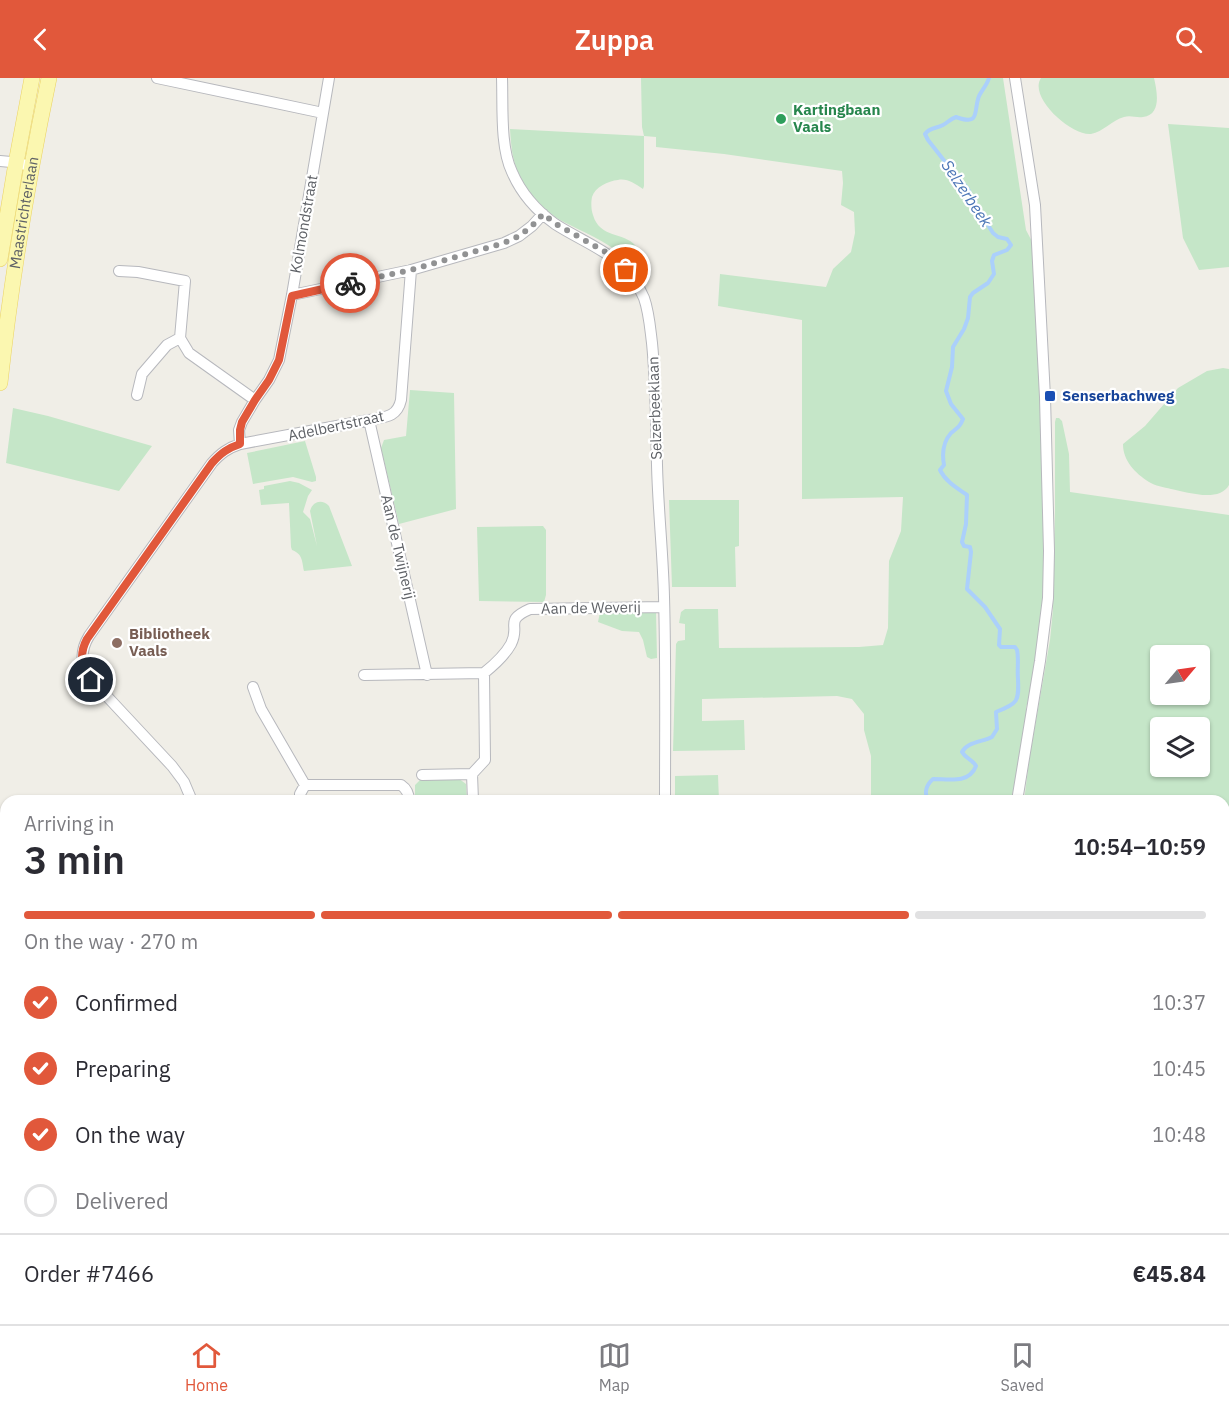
<!DOCTYPE html>
<meta charset="utf-8">
<style>
:root{--surface:#fff;--page:#f7f7f7;--text:#2b2b33;--muted:#7c7c81;--line:#e1e1e2;--accent:#e1583b}
body{margin:0;font-family:"IBM Plex Sans",sans-serif;background:var(--page);color:var(--text);height:100vh;display:flex;flex-direction:column;font-size:22px;white-space:nowrap}
*{box-sizing:border-box;margin:0}
p{font-size:20px;color:var(--muted)}
.icon{flex:none;width:33px;height:33px;fill:none;stroke:currentColor;stroke-width:2;stroke-linecap:round;stroke-linejoin:round}
.map{position:relative;flex:1;overflow:hidden}
.sheet{position:absolute;left:0px;top:717px;width:1230px;height:530px;display:flex;flex-direction:column;background:var(--surface);border-radius:18px 18px 0 0;box-shadow:0 2px 4px #0004}
.sheet>*{flex:none}
.needle{width:39px;rotate:61deg}
.tools{position:absolute;left:1150px;top:567px;display:grid;gap:12px}
.tools a{display:grid;place-items:center;width:60px;height:60px;border-radius:6px;background:var(--surface);box-shadow:0 2px 4px #0004;font-size:30px}
.pin{position:absolute;display:grid;place-items:center;width:51px;height:51px;color:#fff;margin:-26px;border:3px solid #fff;border-radius:50%;box-shadow:0 2px 6px #0007}
.courier{position:absolute;display:grid;place-items:center;width:60px;height:60px;margin:-30px;border:4px solid #e1583b;border-radius:50%;background:#fff;color:#222;box-shadow:0 2px 8px #0007}
.overview em{font-style:normal;font-weight:600}
.overview div{display:flex;flex-direction:column-reverse}
.overview{display:flex;align-items:center;justify-content:space-between;height:102px;padding:0 24px}
h1{font-size:39px;font-weight:600;line-height:45px}
.bar{display:grid;grid-template-columns:repeat(4,1fr);gap:9px 6px;align-content:center;height:72px;padding:0 24px}
.bar i{height:8px;border-radius:4px;background:var(--line)}
.bar .on{background:var(--accent)}
.bar p{grid-column:span 4}
.line{display:flex;align-items:center;gap:15px;padding:0 24px;border-top:2px solid var(--line)}
.line div{flex:1}
ol{padding:0 24px;list-style:none}
li{display:flex;align-items:center;gap:18px;height:66px}
li p{margin-inline-start:auto}
li .icon{padding:6px;border-radius:50%;background:var(--accent);color:#fff;stroke-width:4}
li:last-child{color:var(--muted)}
li i{width:33px;height:33px;border:3px solid var(--line);border-radius:50%}
header{display:flex;justify-content:space-between;align-items:center;height:78px;padding:0 24px;background:var(--accent);color:#fff;font-size:27px;font-weight:600}
.menu{display:flex;justify-content:space-around;align-items:center;height:84px;border-top:2px solid var(--line);background:var(--surface);font-size:16px;color:var(--muted)}
.menu a{display:grid;justify-items:center;gap:3px}
.menu .on{color:var(--accent)}
.map>svg:first-child{display:block}
.green{fill:#c5e6c8;fill-rule:evenodd}
.lines{fill:none;stroke-linecap:round;stroke-linejoin:round}
.stream{stroke:#abd0fb;stroke-width:4}
.minor-casing{stroke:#b7b8bd;stroke-width:12}
.primary-casing{stroke:#ebd364;stroke-width:16}
.minor{stroke:#fff;stroke-width:10}
.primary{stroke:#fbf7b0;stroke-width:15}
.done{stroke:#919293;stroke-width:6;stroke-dasharray:0 10.8}
.route{stroke:#e1583b;stroke-width:8}
.leisure-dot{fill:#2e9e5b;stroke:#fff;stroke-width:2}
.transit-dot{fill:#1a4fb4;stroke:#fff;stroke-width:2}
.education-dot{fill:#8d6e63;stroke:#fff;stroke-width:2}
.labels{text-anchor:middle;stroke-width:4.5;stroke-linejoin:round;paint-order:stroke}
.leisure-label{font-size:15px;font-weight:bold;fill:#27864d;stroke:#fff;text-anchor:start}
.street-label{font-size:15px;fill:#5e6166;stroke:#fff}
.transit-label{font-size:15px;font-weight:bold;fill:#164399;stroke:#fff;text-anchor:start}
.education-label{font-size:15px;font-weight:bold;fill:#785e54;stroke:#fff;text-anchor:start}
.water-label{font-size:16px;font-style:italic;fill:#4b75b6;stroke:#fff}
</style>
<header><svg class="icon" aria-label="back" viewBox="0 0 24 24"><path d="M15 5l-7 7 7 7"/></svg>Zuppa<svg class="icon" aria-label="search" viewBox="0 0 24 24"><circle cx="10" cy="10" r="6"/><path d="M15 15l6 6"/></svg></header>
<div class="map">
<svg width="1229" height="1246" viewBox="0 0 1229 1246">
<rect width="100%" height="100%" fill="#f0eee7"/>
<path class="green" d="M641 0H1003L1026 152 1036 171 1045 473 1041 543 1031 611 1026 630V651L1011 723H871V678L864 652V636L852 621 837 618 702 621V643L744 642 745 672 673 673 676 566 678 563 685 562V546L679 545 681 534 685 531H718L719 570 859 569 883 567 888 550 889 483 901 453 903 419 802 421V242L718 228 720 196 826 209 833 191 851 174 855 155 854 134 841 127 843 105 842 93 724 76 656 69V59L644 58V108L643 111C635 106 627 100 618 102 608 103 595 109 592 119 591 124 591 132 593 137 600 161 623 153 636 168 645 178 644 191 642 203 637 196 632 187 626 181 608 163 584 155 562 143 545 134 527 114 519 96 512 82 511 66 510 51L644 58 642 49Z
M1041 0H1154C1157 13 1162 37 1143 39 1136 40 1131 37 1124 39 1112 42 1103 54 1091 56 1071 58 1028 19 1041 0Z
M1168 46 1229 50V189L1199 192 1183 160Z
M1223 290 1229 291V407C1219 425 1187 414 1171 411 1164 409 1155 408 1149 404 1135 395 1123 383 1123 366L1145 348 1178 310 1207 293Z
M410 312 454 315 456 431 399 446 381 370 384 362 406 358Z
M13 330 48 338 152 368 119 413 6 385Z
M1056 340H1059L1062 343 1069 376 1070 414 1229 437V1149L1224 1153V723H1024L1029 683 1050 562 1053 531 1055 432V344ZM1161 578H1200V616H1161ZM1161 650H1200V688H1161Z
M305 363 316 399V403L312 404 293 399 253 406 247 375Z
M290 403 299 405 312 412 308 418 303 434 310 441 317 468 310 433C313 423 322 421 329 428L352 488 304 493C302 484 303 476 292 472L291 469 289 425 261 427 259 412 264 411V408Z
M669 422H739V468L735 469 736 509H672Z
M543 448 546 452V517L544 524 479 523 477 449Z
M600 534H656L657 580 651 581 647 579 643 562 639 554 622 553 598 544Z
M718 697 719 723H675V698Z
M458 700 466 706 467 723H415V707L421 701Z
M940 1240 941 1246H738L734 1241Z
M567 1241H617V1246H568Z
M950 1241V1240L1173 1241 1171 1246H950Z"/>
<g class="lines">
<path class="stream" d="M928 723C924 715 926 707 933 701 949 701 969 706 976 688 973 682 966 681 962 674 967 664 982 664 992 659L997 651 996 634C1018 625 1019 624 1018 601 1017 592 1019 581 1017 572L1015 569H1001L999 567 1000 551 985 529 967 511 971 474 970 469 964 468 962 464 966 446 967 417C957 410 946 404 940 392L944 387C942 376 943 364 951 355 957 350 960 349 963 341L951 326 946 313 952 289 953 269 964 251 968 240 970 219 973 215 988 205 994 196 992 183 994 177 1007 172 1011 167 1007 161 998 159 993 155 976 128 968 111 946 85 928 62 925 56C930 49 936 51 943 47 947 45 950 41 956 39 981 48 973 34 979 18 982 12 987 7 989 0
M835 1240 842 1246"/>
<g class="minor-casing">
<path id="minor" d="M157 0 323 35
M502 0C503 28 500 69 512 94 521 115 537 133 555 146 591 169 626 177 644 220 649 234 650 249 652 265 656 305 656 346 657 387 658 431 663 475 664 519 666 587 665 655 665 723
M1015 0 1035 127 1045 319 1049 473 1048 520 1040 583 1017 723
M0 83 11 84 32 88
M119 193 138 194 185 203 180 260 167 267 142 296 137 317
M292 217 411 192 504 165 519 158 532 148 543 136
M180 260 189 275 255 322
M369 342 427 597
M240 366 369 342C384 339 397 340 401 322L411 192
M364 597 484 595C494 587 505 577 511 566 521 547 503 543 530 531L664 529
M253 609 261 631 305 707H401C407 711 409 716 409 723
M472 696 473 723
M422 697 472 696 485 682 484 595
M192 723 184 704 172 688 88 598C80 584 81 571 89 558L212 385C221 375 228 370 240 366L239 352 242 344 255 322 269 302 279 282 292 217 329 0
M300 723V716L305 707
M0 998 6 997
M231 1240 234 1246
M508 1240V1246
M622 1240V1246
M944 1240V1246
M182 1246 190 1240
M424 1246 426 1240"/>
</g>
<g class="primary-casing">
<g id="primary">
<path d="M0 181 16 85 32 0"/>
<path id="s1" d="M0 305C11 203 28 101 49 0"/>
<path d="M0 1072 6 1130"/>
<path d="M0 1181 1 1184 6 1189"/>
<path d="M12 1240V1246"/>
</g>
</g>
<use href="#minor" class="minor"/>
<use href="#primary" class="primary"/>
</g>
<g class="lines">
<path class="done" d="M350 205 411 192 504 165 519 158 532 148 543 136 556 146 609 176 626 192"/>
<path class="route" d="M91 602C81 588 79 576 87 561L212 385C221 375 228 370 240 366V352L242 344 255 322 269 302 279 282 292 218 350 205"/>
</g>
<circle class="leisure-dot" cx="781" cy="41" r="6"/>
<rect class="transit-dot" x="1044" y="312" width="12" height="12" rx="3"/>
<circle class="education-dot" cx="117" cy="565" r="6"/>
<g class="labels">
<g class="leisure-label">
<text x="793" y="37">Kartingbaan<tspan x="793" dy="17">Vaals</tspan></text>
</g>
<g class="street-label">
<text dy="5" stroke="none"><textPath href="#s1" startOffset="172">Maastrichterlaan</textPath></text>
<text transform="translate(304 146) rotate(-80)" y="5">Kolmondstraat</text>
<text transform="translate(655 330) rotate(-92)" y="5">Selzerbeeklaan</text>
<text transform="translate(336 348) rotate(-12)" y="5">Adelbertstraat</text>
<text transform="translate(398 469) rotate(77)" y="5">Aan de Twijnerij</text>
<text transform="translate(591 530) rotate(-1)" y="5">Aan de Weverij</text>
</g>
<g class="transit-label">
<text x="1062" y="323">Senserbachweg</text>
</g>
<g class="education-label">
<text x="129" y="561">Bibliotheek<tspan x="129" dy="17">Vaals</tspan></text>
</g>
<g class="water-label">
<text transform="translate(967 115) rotate(56)" y="6">Selzerbeek</text>
</g>
</g>
</svg>
<div class="tools">
<a><svg class="needle" viewBox="-14 -14 28 28"><path d="M0-13l5 13h-10z" fill="#e53935"/><path d="M0 13l5-13h-10z" fill="#7c7c81"/></svg></a>
<a><svg class="icon" aria-label="layers" viewBox="0 0 24 24"><path d="M12 4l9 5-9 5-9-5zM3 14l9 5 9-5"/></svg></a>
</div>
<div class="pin" style="left:626px;top:192px;background:#ea580c"><svg class="icon" aria-label="bag" viewBox="0 0 24 24"><path d="M5 8h14l-1 12H6zM9 8a3 3 0 0 1 6 0"/></svg></div>
<div class="pin" style="left:91px;top:602px;background:#1f2937"><svg class="icon" aria-label="home" viewBox="0 0 24 24"><path d="M3 11l9-7 9 7M6 9v11h12V9"/></svg></div>
<div class="courier" style="left:350px;top:205px"><svg class="icon" aria-label="bike" viewBox="0 0 24 24"><circle cx="6" cy="16" r="4"/><circle cx="18" cy="16" r="4"/><path d="M6 16l4-8h5l3 8M10 8l3 8H6M13 5h3"/></svg></div>
<section class="sheet">
<div class="overview"><div><h1>3 min</h1><p>Arriving in</p></div><em>10:54–10:59</em></div>
<div class="bar"><i class="on"></i><i class="on"></i><i class="on"></i><i></i><p>On the way · 270 m</p></div>
<ol>
<li><svg class="icon" aria-label="check" viewBox="0 0 24 24"><path d="M5 12l5 5 9-10"/></svg>Confirmed<p>10:37</p></li>
<li><svg class="icon" aria-label="check" viewBox="0 0 24 24"><path d="M5 12l5 5 9-10"/></svg>Preparing<p>10:45</p></li>
<li><svg class="icon" aria-label="check" viewBox="0 0 24 24"><path d="M5 12l5 5 9-10"/></svg>On the way<p>10:48</p></li>
<li><i></i>Delivered</li>
</ol>
<div class="line" style="height:78px"><div>Order #7466</div><b>€45.84</b></div>
</section>
</div>
<nav class="menu">
<a class="on"><svg class="icon" aria-label="home" viewBox="0 0 24 24"><path d="M3 11l9-7 9 7M6 9v11h12V9"/></svg>Home</a>
<a><svg class="icon" aria-label="map" viewBox="0 0 24 24"><path d="M3 6l6-2 6 2 6-2v14l-6 2-6-2-6 2zM9 4v14M15 6v14"/></svg>Map</a>
<a><svg class="icon" aria-label="saved" viewBox="0 0 24 24"><path d="M7 4h10v16l-5-4-5 4z"/></svg>Saved</a>
</nav>
